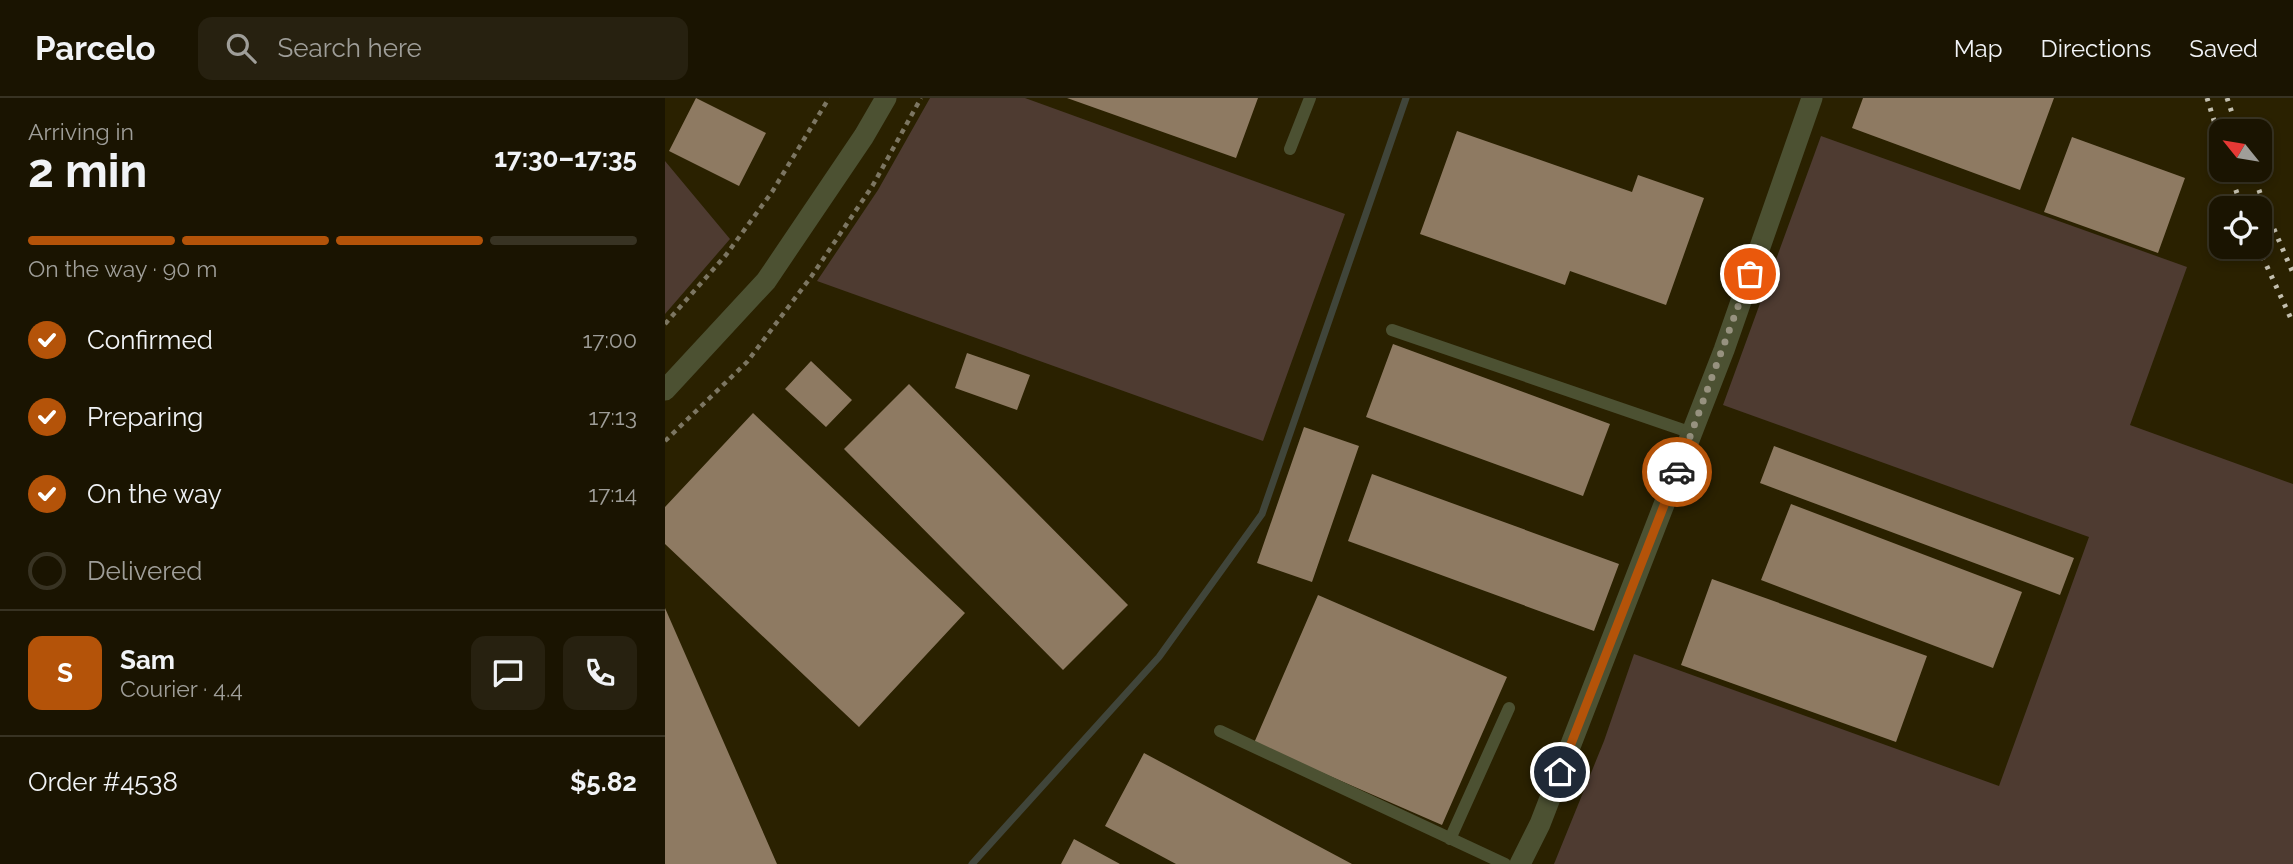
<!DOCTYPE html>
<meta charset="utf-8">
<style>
:root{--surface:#1a1401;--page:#272110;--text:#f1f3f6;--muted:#9f9e99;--line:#383323;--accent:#b45309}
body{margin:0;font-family:Raleway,sans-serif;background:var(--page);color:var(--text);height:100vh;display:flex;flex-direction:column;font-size:26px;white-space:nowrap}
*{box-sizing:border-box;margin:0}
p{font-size:23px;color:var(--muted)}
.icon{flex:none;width:38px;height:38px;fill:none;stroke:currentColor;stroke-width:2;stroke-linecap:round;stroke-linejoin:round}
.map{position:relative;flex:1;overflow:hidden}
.side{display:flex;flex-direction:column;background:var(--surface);width:665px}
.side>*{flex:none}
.needle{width:46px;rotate:300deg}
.tools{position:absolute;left:1544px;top:21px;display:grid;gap:14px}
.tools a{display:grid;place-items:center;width:63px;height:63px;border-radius:14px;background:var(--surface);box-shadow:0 4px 10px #0003,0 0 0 2px var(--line);font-size:35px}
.pin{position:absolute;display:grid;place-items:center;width:60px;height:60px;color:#fff;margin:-30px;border:4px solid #fff;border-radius:50%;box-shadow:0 2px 7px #0007}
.courier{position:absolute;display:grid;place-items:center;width:70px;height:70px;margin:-35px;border:5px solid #b45309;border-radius:50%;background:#fff;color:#222;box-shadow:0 2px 9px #0007}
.headline em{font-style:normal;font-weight:700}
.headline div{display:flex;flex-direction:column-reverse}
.headline{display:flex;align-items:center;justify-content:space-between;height:119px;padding:0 28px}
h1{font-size:46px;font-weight:700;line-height:52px}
.bar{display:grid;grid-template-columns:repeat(4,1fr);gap:10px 7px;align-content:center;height:84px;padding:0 28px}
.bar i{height:9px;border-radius:5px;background:var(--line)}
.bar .current{background:var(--accent)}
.bar p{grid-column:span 4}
.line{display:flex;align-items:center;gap:18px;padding:0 28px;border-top:2px solid var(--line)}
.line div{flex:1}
.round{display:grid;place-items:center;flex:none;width:74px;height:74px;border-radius:14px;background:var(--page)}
ol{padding:0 28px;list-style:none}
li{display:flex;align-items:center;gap:21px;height:77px}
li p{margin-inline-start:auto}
li .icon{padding:7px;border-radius:50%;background:var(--accent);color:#fff;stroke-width:4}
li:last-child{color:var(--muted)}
li i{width:38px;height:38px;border:4px solid var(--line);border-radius:50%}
header{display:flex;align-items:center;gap:42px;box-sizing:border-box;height:98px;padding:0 35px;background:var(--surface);border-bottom:2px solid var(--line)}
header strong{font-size:33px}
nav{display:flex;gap:38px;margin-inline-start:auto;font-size:24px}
.search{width:490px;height:63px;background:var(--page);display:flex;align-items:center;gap:18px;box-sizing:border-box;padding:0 24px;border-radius:14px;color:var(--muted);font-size:26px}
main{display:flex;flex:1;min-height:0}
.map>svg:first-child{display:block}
.built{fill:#2a2100;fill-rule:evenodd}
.green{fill:#4e3b31}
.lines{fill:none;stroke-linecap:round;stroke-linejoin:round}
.stream{stroke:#40453a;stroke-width:7}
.building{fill:#8e7a62}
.path{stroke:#7c7662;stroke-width:4.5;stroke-dasharray:5 5;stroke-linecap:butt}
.lane{stroke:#4c5132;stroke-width:12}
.street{stroke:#4c5132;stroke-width:21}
.rail{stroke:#c3bfaf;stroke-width:5;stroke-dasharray:3.5 7;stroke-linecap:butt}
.done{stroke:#97927f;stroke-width:7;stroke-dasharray:0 12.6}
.route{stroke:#b45309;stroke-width:9}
</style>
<header>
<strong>Parcelo</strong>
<div class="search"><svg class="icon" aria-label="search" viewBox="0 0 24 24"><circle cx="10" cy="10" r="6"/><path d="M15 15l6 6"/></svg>Search here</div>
<nav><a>Map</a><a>Directions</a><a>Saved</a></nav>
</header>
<main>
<section class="side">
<div class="headline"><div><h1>2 min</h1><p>Arriving in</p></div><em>17:30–17:35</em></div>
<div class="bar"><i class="current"></i><i class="current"></i><i class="current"></i><i></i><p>On the way · 90 m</p></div>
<ol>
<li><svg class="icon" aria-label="check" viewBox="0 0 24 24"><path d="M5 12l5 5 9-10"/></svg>Confirmed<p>17:00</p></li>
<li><svg class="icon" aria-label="check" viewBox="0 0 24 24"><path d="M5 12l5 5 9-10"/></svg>Preparing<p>17:13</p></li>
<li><svg class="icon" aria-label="check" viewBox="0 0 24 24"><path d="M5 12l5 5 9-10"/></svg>On the way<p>17:14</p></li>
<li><i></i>Delivered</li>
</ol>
<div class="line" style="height:126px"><b class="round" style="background:var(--accent);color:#fff">S</b><div><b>Sam</b><p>Courier · 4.4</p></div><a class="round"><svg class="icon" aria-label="chat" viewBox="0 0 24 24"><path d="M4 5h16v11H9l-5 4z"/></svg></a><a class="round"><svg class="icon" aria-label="phone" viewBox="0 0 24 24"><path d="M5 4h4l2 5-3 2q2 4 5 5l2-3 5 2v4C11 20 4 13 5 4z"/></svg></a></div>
<div class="line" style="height:91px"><div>Order #4538</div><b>$5.82</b></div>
</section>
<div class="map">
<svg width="1628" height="766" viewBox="0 0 1628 766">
<rect width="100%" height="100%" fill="#221a01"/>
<path class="built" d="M0 0H1628V766H0ZM1556 33H1594V72H1556ZM1556 110H1594V149H1556Z"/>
<path class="green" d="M265 0H360L680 116 598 343 152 183 213 92Z
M1156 38 1522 169 1465 327 1628 386V766H889L939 643 969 556 1334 688 1424 439 1058 307Z
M0 63 65 141 0 216Z"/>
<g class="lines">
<path class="stream" d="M307 766 494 559 597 416 741 0"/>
</g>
<path class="building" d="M31 0 101 35 74 88 4 53Z
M402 0H593L571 60Z
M1198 0H1389L1355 92 1187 30Z
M792 33 967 94 973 77 1039 100 1001 207 905 173 900 187 755 136Z
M1407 39 1520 80 1493 155 1379 114Z
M728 246 945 326 918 398 701 319Z
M302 255 365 277 352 312 290 290Z
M146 263 187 302 161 329 120 291Z
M244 286 463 507 398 572 179 351Z
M88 315 300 515 194 629 0 446V409Z
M639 329 694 348 647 484 592 465Z
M1109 348 1409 460 1395 497 1095 385Z
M707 376 954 466 929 533 683 443Z
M1126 406 1357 494 1328 570 1096 482Z
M1047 481 1262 558 1231 644 1016 567Z
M653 497 842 579 777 727 589 645Z
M0 510 112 766H0Z
M479 655 687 766H511L440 728Z
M409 741 455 766H396Z"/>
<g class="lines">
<path class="path" d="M0 226 61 157 107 94 164 0
M0 343 82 264 146 179 208 87 256 0"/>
<path class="lane" d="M625 51 645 0
M727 232 1027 335
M555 633 840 766
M785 741 844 610"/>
<path class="street" d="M0 292 101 183 199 38 221 0
M855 766 875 726 1059 252 1147 0"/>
<path class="rail" d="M1542 0 1556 45
M1562 0 1573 33
M1564 72 1577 110
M1587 72 1602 115 1628 175
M1593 149 1628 225"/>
</g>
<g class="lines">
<path class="done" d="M1012 374 1085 176"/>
<path class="route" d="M895 674 1012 374"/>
</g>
</svg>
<div class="tools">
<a><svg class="needle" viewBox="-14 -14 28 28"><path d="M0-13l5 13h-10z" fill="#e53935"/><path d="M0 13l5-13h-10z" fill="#9f9e99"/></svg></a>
<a><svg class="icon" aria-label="locate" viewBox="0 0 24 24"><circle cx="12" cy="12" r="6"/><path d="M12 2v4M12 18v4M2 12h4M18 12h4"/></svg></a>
</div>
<div class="pin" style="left:1085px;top:176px;background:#ea580c"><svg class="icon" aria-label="bag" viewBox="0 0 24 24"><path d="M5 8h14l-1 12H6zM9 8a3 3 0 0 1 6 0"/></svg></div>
<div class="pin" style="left:895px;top:674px;background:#1f2937"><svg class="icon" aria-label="home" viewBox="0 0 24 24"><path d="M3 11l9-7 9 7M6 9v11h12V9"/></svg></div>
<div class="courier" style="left:1012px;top:374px"><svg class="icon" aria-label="car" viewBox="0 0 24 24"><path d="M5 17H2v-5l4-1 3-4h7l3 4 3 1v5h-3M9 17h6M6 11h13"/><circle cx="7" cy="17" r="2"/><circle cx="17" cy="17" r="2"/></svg></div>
</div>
</main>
